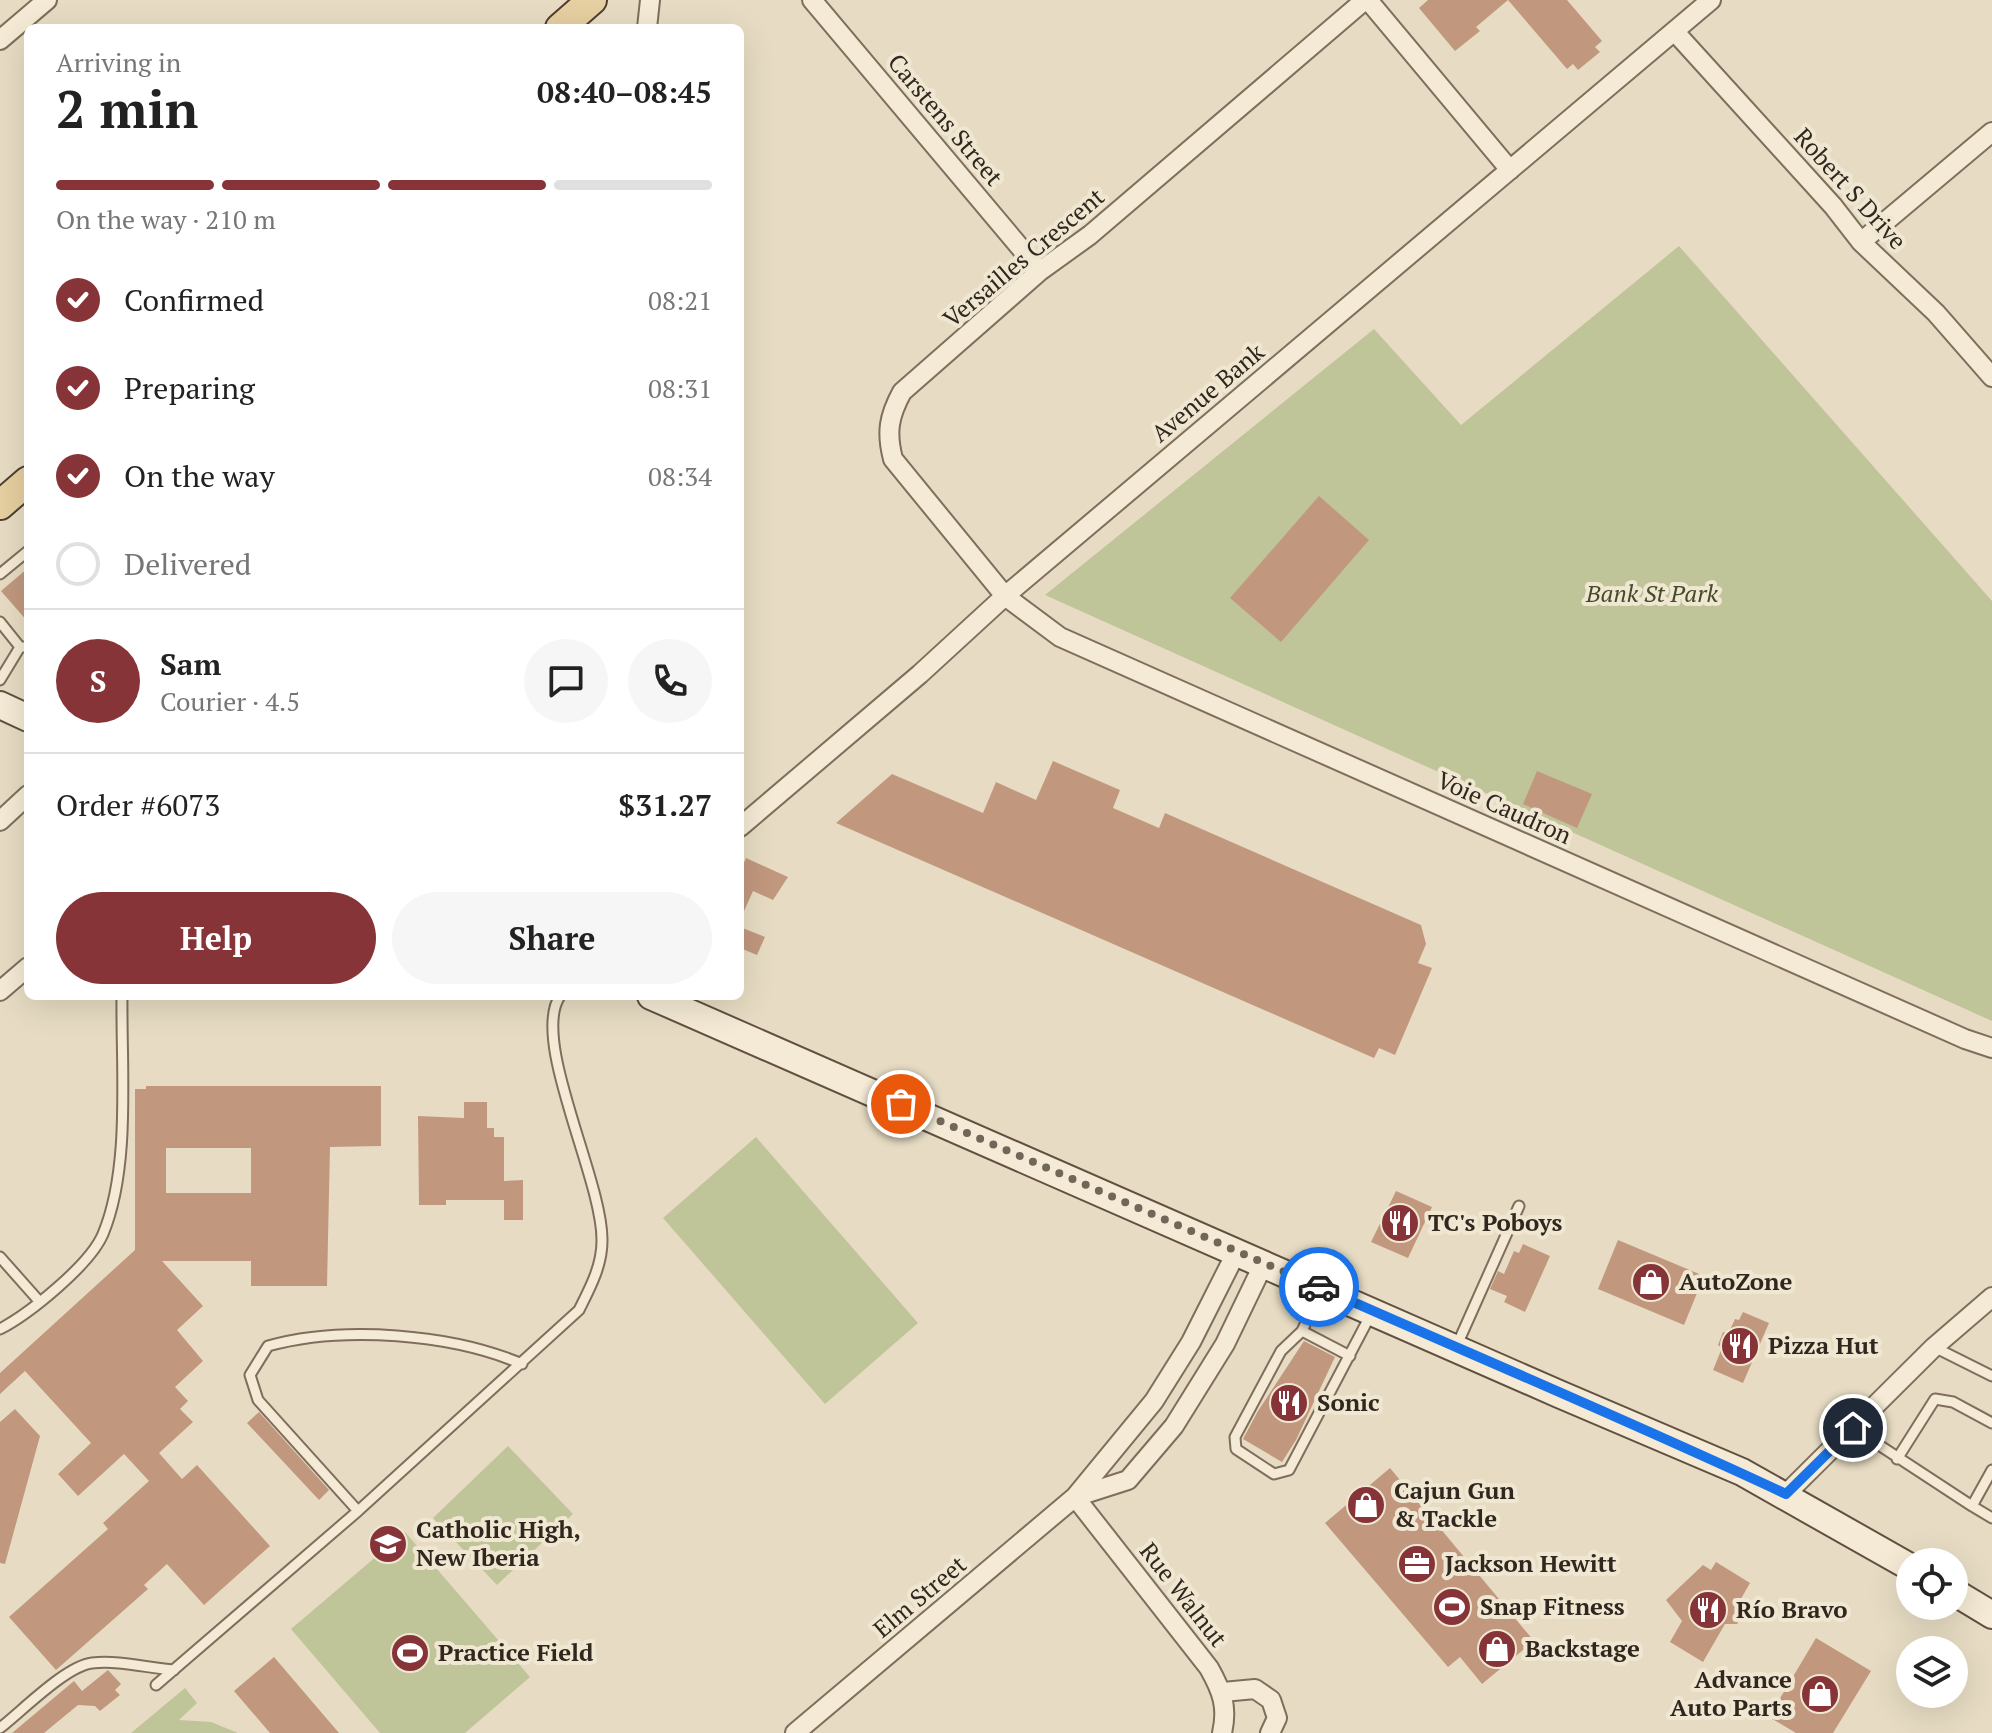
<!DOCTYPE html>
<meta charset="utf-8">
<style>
:root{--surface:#fff;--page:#f6f6f6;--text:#222;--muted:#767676;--line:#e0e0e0;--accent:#863437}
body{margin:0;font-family:"PT Serif",serif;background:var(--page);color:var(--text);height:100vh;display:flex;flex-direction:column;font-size:30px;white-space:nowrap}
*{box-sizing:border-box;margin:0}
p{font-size:26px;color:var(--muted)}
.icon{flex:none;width:44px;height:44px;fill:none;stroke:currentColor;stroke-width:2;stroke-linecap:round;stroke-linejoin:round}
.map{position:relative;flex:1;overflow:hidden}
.panel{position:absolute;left:24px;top:24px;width:720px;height:976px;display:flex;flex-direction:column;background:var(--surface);border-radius:12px;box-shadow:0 8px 32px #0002}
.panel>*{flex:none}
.fabs{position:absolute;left:1896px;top:1548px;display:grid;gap:16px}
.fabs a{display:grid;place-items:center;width:72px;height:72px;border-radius:50%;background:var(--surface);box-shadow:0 8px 32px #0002;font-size:40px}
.pin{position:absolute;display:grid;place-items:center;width:68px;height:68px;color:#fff;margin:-34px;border:4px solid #fff;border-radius:50%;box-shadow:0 2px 8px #0007}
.courier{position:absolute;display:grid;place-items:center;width:80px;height:80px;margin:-40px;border:6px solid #1a73e8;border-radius:50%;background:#fff;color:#222;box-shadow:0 2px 10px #0007}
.overview em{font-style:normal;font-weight:700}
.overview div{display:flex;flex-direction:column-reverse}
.overview{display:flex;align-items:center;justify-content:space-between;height:136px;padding:0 32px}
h1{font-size:52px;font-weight:700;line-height:60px}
.bar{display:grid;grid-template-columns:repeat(4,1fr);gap:12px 8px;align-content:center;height:96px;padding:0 32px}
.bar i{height:10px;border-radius:6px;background:var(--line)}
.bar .selected{background:var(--accent)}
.bar p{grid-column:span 4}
.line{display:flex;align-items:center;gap:20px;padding:0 32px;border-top:2px solid var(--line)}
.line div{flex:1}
.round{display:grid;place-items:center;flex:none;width:84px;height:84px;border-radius:42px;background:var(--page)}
ol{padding:0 32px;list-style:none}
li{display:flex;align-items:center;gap:24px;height:88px}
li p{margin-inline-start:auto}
li .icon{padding:8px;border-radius:50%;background:var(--accent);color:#fff;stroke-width:4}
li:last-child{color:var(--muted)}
li i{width:44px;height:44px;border:4px solid var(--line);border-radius:50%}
.cta{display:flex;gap:16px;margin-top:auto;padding:16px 32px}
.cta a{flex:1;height:92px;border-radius:48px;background:var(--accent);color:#fff;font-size:32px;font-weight:700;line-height:92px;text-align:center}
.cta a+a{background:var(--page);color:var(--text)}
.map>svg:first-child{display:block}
.green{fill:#c0c499}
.building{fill:#c1987e;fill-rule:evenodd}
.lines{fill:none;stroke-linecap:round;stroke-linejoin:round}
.service-casing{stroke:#7f6e5c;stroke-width:13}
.minor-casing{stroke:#7f6e5c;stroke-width:22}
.secondary-casing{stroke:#615040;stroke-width:30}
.primary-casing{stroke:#4e3d30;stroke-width:32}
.service{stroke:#f4ead5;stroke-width:9}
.minor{stroke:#f4ead5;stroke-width:18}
.secondary{stroke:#f4ead5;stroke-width:26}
.primary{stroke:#e6cfa0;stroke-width:28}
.done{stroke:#716658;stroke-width:8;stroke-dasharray:0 14.4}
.route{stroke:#1a73e8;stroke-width:10}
.labels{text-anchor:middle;stroke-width:8;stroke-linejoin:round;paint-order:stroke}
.street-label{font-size:24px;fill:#31271e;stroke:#f0e7d2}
.park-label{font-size:24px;font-style:italic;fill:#434b28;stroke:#f0e7d2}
.poi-label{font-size:24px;font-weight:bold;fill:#31271e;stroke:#f0e7d2;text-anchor:start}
</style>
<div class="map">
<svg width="1992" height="1733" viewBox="0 0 1992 1733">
<rect width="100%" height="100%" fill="#e7dcc3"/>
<path class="green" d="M1679 246 1992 601V1021L1045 595 1374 329 1461 425Z
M756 1137 918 1323 825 1404 663 1218Z
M508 1446 573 1514 497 1585 433 1518Z
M405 1532 530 1677 465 1733H380L291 1629Z
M185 1688 197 1703 179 1720 211 1722 238 1733H131Z"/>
<path class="building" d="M1428 0H1508L1476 27 1480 31 1455 51 1419 8Z
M1508 0H1567L1602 41 1595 47 1600 52 1578 70 1573 64 1567 69Z
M1319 496 1369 540 1281 642 1230 598Z
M28 568V622L1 591Z
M1053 761 1120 790 1113 808 1159 828 1165 813 1421 925 1426 944 1418 963 1432 968 1395 1055 1379 1048 1374 1058 836 823 892 774 983 813 996 782 1036 800Z
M1537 771 1592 794 1577 828 1523 804Z
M746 858 788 877 773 900 753 891 740 920V872Z
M740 927 765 937 757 955 740 948Z
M146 1086H381V1146L330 1147 327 1286H251V1261H162L203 1306 177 1330 203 1361 175 1387 188 1401 180 1409 193 1422 159 1453 182 1479 197 1465 270 1546 204 1605 167 1564 144 1585 148 1589 56 1670 9 1617 108 1529 103 1523 149 1481 124 1454 78 1496 58 1474 91 1443 25 1371 0 1394V1373L135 1250V1089H146ZM166 1148H251V1193H166Z
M464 1102H487V1128H494V1137H504V1181L523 1180V1220H504V1200H446V1205H419L418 1116 464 1118Z
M1396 1191 1432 1207 1408 1258 1371 1242Z
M1618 1240 1704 1276 1684 1325 1598 1289Z
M1523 1244 1550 1256 1525 1312 1504 1302 1507 1296 1490 1289 1498 1271 1504 1274 1514 1251 1519 1253Z
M1743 1312 1769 1323 1743 1383 1713 1370 1722 1348 1718 1345 1723 1332 1728 1334 1735 1319 1739 1320Z
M1304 1341 1335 1357 1296 1440 1282 1462 1243 1439 1258 1411Z
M15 1409 40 1436 5 1564 0 1563V1422Z
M259 1412 329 1490 319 1500 247 1423Z
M1390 1468 1534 1641 1482 1684 1460 1657 1448 1667 1325 1523Z
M1716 1562 1750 1583 1738 1604 1744 1613 1737 1624H1725L1703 1662 1670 1642 1682 1621 1666 1600 1703 1565 1711 1570Z
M1816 1638 1871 1671 1833 1733H1796L1769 1717Z
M274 1657 339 1733H270L234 1691Z
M108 1670 121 1684 115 1690 120 1695 100 1711 95 1706 78 1705 44 1733H12L74 1681 82 1691Z"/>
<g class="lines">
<g class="service-casing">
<path id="service" d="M0 574 28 551
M0 622 20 647H28
M0 680 20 647
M0 1257 39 1301
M1320 1292 1302 1331 1281 1351 1235 1437 1236 1449 1274 1474 1289 1470 1370 1316
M0 1329C29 1314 90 1265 103 1234 131 1167 121 1068 122 996
M1302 1331 1350 1356
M1457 1345 1519 1206
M1934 1347 1992 1376
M1853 1428 1972 1506
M1897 1459 1935 1399 1953 1402 1992 1423
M1992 1470 1972 1506 1992 1518
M358 1511 258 1400 250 1375 268 1346C343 1325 452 1334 522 1364
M156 1685 358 1511 579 1310C590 1288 602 1266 602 1241 603 1180 530 1040 560 996
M0 1728C22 1711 66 1666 92 1663 120 1660 147 1668 174 1670"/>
</g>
<g class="minor-casing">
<path id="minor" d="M812 0 1040 271
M1365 0 1090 235 1040 271 902 392C889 416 886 432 893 459L1005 596 1060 637 1965 1039 1992 1048
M1368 0 1510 170
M647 28 650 0
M1675 32 1833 206 1861 242 1936 313 1992 377
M0 40 47 0
M1861 242 1992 132
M0 821 28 795
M740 827 920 674 1005 596 1711 0
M0 991 28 967
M1786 1494 1934 1347 1992 1297
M1075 1497 1128 1480 1174 1426 1225 1344 1264 1263
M1075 1497 1209 1668C1222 1691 1228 1707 1222 1733
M1223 1692 1255 1689 1271 1700 1277 1718 1270 1733
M795 1733 1075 1497 1154 1401 1191 1342 1237 1251"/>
</g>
<g class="secondary-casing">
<path id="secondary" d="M0 705 28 718
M651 996 1559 1394 1742 1472 1910 1567
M1954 1592 1992 1615"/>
</g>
<g class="primary-casing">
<path id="primary" d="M560 28 592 0
M0 505 28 481"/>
</g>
<use href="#service" class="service"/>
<use href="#minor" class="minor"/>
<use href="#secondary" class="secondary"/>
<use href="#primary" class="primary"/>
</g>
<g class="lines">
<path class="done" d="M901 1104 1319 1287"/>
<path class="route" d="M1319 1287C1475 1356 1632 1422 1786 1494L1853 1428"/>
</g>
<defs>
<g id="restaurant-disc" transform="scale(2)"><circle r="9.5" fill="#863437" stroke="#f0e7d2"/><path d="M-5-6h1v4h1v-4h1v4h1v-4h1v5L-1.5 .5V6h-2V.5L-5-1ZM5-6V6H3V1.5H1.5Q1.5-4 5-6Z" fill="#fff"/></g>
<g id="shop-disc" transform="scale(2)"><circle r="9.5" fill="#863437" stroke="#f0e7d2"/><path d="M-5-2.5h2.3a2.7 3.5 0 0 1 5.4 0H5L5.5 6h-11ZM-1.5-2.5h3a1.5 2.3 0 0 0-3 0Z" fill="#fff"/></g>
<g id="school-disc" transform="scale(2)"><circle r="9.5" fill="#863437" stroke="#f0e7d2"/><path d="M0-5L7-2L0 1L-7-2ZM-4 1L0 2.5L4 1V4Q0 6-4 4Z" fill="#fff"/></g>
<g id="office-disc" transform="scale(2)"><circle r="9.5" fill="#863437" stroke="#f0e7d2"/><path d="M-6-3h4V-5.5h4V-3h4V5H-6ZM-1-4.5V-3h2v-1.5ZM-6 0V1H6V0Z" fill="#fff"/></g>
<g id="stadium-disc" transform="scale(2)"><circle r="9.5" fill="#863437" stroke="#f0e7d2"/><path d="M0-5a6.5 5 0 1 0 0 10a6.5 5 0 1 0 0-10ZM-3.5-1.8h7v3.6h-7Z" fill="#fff"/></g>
</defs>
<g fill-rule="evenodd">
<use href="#restaurant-disc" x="1400" y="1223"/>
<use href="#shop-disc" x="1651" y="1282"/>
<use href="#restaurant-disc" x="1740" y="1346"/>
<use href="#restaurant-disc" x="1289" y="1403"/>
<use href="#shop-disc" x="1366" y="1505"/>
<use href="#school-disc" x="388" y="1544"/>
<use href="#office-disc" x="1417" y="1564"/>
<use href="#stadium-disc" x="1452" y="1607"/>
<use href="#restaurant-disc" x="1708" y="1610"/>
<use href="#shop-disc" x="1497" y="1649"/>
<use href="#stadium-disc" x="410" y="1653"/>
<use href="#shop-disc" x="1820" y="1694"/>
</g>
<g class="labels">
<g class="street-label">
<text transform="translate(945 120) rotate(50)" y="8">Carstens Street</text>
<text transform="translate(1850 189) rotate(48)" y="8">Robert S Drive</text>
<text transform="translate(1024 258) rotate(-40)" y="8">Versailles Crescent</text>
<text transform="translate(1208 393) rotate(-40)" y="8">Avenue Bank</text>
<text transform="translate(1504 808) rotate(24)" y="8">Voie Caudron</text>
<text transform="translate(1183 1595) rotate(52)" y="8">Rue Walnut</text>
<text transform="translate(920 1597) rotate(-40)" y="8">Elm Street</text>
</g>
<g class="park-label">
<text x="1652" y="602">Bank St Park</text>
</g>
<g class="poi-label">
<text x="1428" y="1231">TC's Poboys</text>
<text x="1679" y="1290">AutoZone</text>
<text x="1768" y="1354">Pizza Hut</text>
<text x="1317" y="1411">Sonic</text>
<text x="1394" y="1499">Cajun Gun<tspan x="1394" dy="28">&amp; Tackle</tspan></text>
<text x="416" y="1538">Catholic High,<tspan x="416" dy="28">New Iberia</tspan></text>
<text x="1445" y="1572">Jackson Hewitt</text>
<text x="1480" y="1615">Snap Fitness</text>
<text x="1736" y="1618">Río Bravo</text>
<text x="1525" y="1657">Backstage</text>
<text x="438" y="1661">Practice Field</text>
<text x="1792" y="1688" text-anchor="end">Advance<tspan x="1792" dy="28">Auto Parts</tspan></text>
</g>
</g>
</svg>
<div class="fabs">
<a><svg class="icon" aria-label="locate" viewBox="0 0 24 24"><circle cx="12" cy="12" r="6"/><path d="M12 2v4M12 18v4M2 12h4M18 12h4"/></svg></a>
<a><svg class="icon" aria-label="layers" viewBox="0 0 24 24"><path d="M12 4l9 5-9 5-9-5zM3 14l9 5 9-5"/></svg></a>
</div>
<div class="pin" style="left:901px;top:1104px;background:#ea580c"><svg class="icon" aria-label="bag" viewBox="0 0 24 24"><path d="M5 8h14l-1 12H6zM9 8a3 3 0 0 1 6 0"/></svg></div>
<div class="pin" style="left:1853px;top:1428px;background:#1f2937"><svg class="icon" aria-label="home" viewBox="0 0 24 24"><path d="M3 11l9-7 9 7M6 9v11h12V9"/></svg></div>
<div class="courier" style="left:1319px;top:1287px"><svg class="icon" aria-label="car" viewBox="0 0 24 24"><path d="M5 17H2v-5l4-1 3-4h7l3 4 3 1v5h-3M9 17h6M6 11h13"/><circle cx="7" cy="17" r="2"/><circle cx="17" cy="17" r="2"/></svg></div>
<section class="panel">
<div class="overview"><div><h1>2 min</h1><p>Arriving in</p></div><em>08:40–08:45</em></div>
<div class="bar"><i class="selected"></i><i class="selected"></i><i class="selected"></i><i></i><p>On the way · 210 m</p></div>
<ol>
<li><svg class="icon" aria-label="check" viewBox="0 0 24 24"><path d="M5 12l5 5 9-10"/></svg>Confirmed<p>08:21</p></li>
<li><svg class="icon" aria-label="check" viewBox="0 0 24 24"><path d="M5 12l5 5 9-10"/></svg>Preparing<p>08:31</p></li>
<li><svg class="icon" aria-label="check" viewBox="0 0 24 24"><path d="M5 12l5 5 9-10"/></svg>On the way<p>08:34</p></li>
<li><i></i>Delivered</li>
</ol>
<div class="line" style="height:144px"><b class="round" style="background:var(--accent);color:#fff">S</b><div><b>Sam</b><p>Courier · 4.5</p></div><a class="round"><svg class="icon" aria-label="chat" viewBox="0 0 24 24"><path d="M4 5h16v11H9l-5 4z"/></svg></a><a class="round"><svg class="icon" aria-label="phone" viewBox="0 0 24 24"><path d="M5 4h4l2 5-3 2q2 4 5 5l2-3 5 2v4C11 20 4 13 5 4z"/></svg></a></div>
<div class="line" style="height:104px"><div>Order #6073</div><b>$31.27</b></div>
<div class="cta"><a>Help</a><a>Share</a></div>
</section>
</div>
